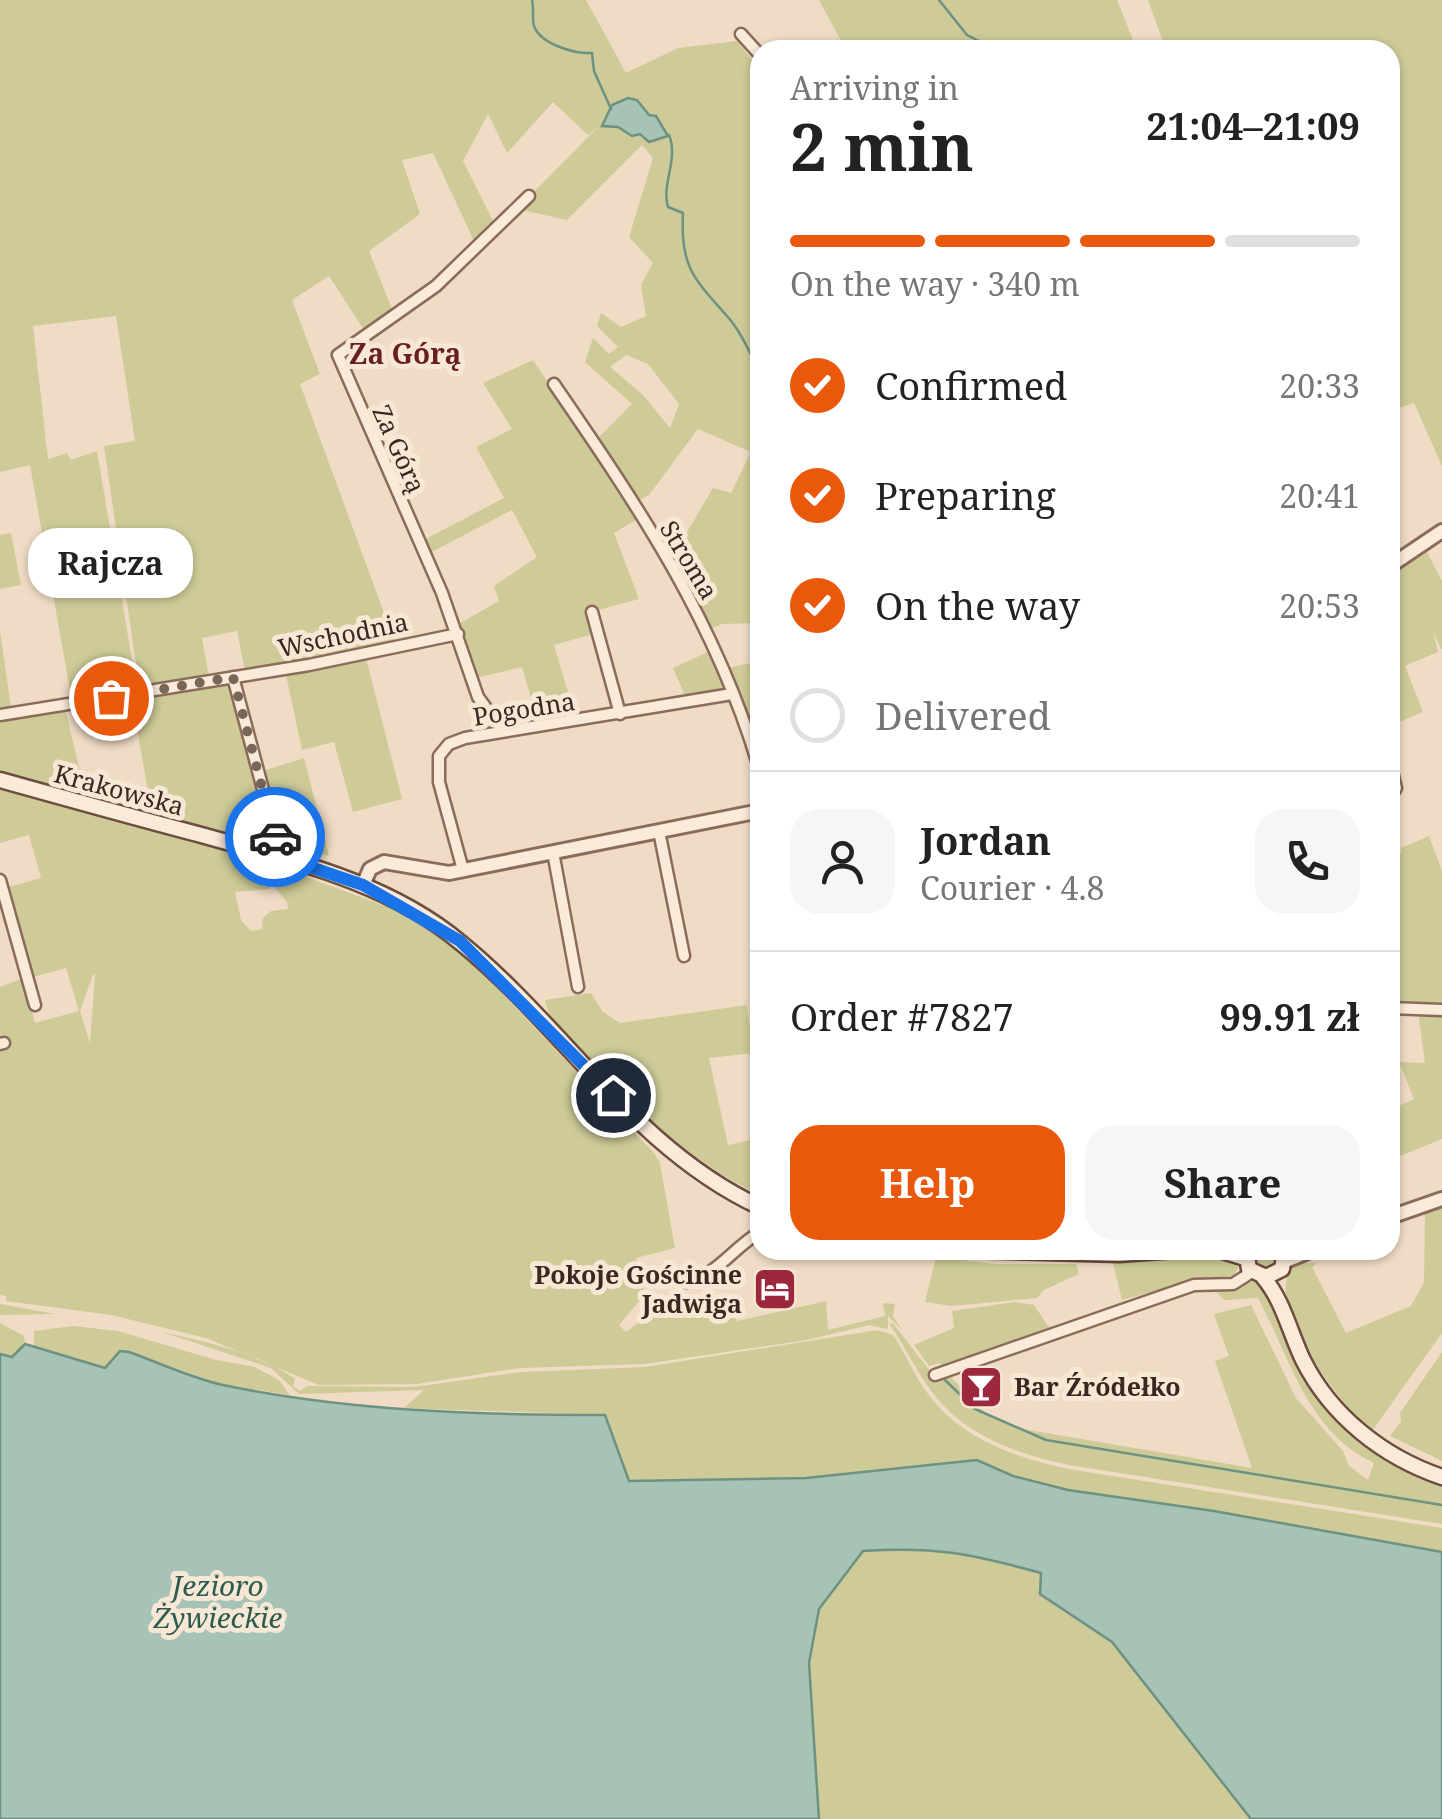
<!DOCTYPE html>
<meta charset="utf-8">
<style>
:root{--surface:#fff;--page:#f6f6f6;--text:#222;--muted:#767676;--line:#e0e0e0;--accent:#ea580c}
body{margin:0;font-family:"Noto Serif",serif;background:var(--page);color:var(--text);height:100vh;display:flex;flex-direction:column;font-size:38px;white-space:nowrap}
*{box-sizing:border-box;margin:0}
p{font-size:32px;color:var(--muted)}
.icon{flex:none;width:55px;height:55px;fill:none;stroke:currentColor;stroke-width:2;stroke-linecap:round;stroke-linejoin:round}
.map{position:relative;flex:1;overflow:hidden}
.side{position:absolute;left:750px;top:40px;width:650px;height:1220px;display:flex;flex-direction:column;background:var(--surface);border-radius:30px;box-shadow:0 2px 8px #0004}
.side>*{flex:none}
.pin{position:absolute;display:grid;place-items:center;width:85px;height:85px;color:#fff;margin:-42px;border:5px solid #fff;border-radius:50%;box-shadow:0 2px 10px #0007}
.courier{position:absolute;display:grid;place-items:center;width:100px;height:100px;margin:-50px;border:8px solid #1a73e8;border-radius:50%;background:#fff;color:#222;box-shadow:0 2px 12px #0007}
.bubble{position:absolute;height:70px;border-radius:30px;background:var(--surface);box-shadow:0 2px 8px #0004;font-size:32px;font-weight:700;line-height:70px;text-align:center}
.summary em{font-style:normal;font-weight:700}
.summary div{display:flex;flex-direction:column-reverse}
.summary{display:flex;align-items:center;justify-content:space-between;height:170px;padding:0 40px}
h1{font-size:65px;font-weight:700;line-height:75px}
.bar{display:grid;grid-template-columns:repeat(4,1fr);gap:15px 10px;align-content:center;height:120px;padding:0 40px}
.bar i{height:12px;border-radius:8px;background:var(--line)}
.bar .active{background:var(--accent)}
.bar p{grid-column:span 4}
.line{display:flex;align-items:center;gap:25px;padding:0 40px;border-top:2px solid var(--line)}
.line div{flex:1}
.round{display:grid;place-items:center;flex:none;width:105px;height:105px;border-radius:30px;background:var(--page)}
ol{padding:0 40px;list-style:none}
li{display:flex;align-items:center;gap:30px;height:110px}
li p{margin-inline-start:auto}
li .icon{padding:10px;border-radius:50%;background:var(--accent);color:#fff;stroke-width:4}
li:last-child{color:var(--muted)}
li i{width:55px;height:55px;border:5px solid var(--line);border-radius:50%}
.primary-button{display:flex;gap:20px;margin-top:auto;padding:20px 40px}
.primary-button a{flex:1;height:115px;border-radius:30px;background:var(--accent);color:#fff;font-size:40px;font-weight:700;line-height:115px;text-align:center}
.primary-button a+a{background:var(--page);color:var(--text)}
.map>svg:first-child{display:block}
.green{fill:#cecb98;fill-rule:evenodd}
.water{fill:#a7c3b6;stroke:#6d9282;stroke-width:2.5}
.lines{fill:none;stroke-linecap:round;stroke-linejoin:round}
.stream{stroke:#6d9282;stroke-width:2.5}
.minor-casing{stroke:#8b6c5a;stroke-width:15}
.tertiary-casing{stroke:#8b6c5a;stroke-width:18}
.secondary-casing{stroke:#6d4d3d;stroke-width:19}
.minor{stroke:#faead9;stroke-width:10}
.tertiary{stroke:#faead9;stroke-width:12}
.secondary{stroke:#faead9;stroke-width:14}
.done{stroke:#7a6659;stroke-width:10;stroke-dasharray:0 18}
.route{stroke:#1a73e8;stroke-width:12}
.labels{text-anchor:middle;stroke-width:10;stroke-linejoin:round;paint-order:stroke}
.street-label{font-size:25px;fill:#3b271f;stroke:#f7e7d5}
.poi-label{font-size:25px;font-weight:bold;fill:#3b271f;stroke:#f7e7d5;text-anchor:end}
.neighbourhood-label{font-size:28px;font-weight:bold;fill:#691f1d;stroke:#f7e7d5}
.water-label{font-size:28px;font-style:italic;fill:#2d5b50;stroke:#f7e7d5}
</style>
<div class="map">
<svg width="1442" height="1819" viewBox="0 0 1442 1819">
<rect width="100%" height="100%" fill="#f0dcc5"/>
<path class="green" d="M0 0H586L626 73 678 48 737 41 760 70V623L722 624 710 629 671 559 713 488 731 493 751 452 698 429 649 495 638 501 598 438 632 404 585 362 593 338 609 354 618 347 597 326 601 313 621 327 646 316 641 285 653 263 629 237 653 158 642 145 567 220 517 209 599 126 588 135 553 102 507 153 488 114 463 161 496 227 474 241 433 153 402 160 420 214 369 251 394 314 366 333 329 276 292 300 320 374 300 384 395 643 245 671 237 631 202 638 209 677 238 678 263 771 304 758 329 856 152 814 131 694 140 691 104 446 135 441 116 316 33 326 48 459 67 453 71 460 97 451 135 678 133 689 71 696 30 465 0 472ZM626 355 648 364 679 404 670 428 642 394 610 367Z
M819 0H1117L1137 50H846Z
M1148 0H1442V466L1414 403 1390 411V50H1166Z
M533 360 644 526 642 529 636 520 614 533 639 599 587 613 593 634 554 645 575 716 538 722 522 667 472 679 455 626 499 601 494 586 537 557 512 510 428 554 422 541 504 498 476 447 512 429 483 383Z
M11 533 21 585 0 589V535Z
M1426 550 1442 581V650L1433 632 1438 652 1405 666 1423 712 1390 726V566L1410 551Z
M0 631 12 714 65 708 83 784 43 785 0 775Z
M710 651 726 693 686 698 673 668Z
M365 654 402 799 353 812 334 742 302 750 285 670Z
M760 661V722L746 725 732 694 728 668Z
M0 787 213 844 237 858 273 869 271 883 290 871 396 910 457 949 495 986 654 1153 660 1163 675 1248 636 1258 645 1294 619 1325 626 1332 644 1318 727 1303 737 1321 826 1301 828 1330 885 1316 883 1303 895 1304 893 1316 902 1330 888 1316V1329L869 1325 807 1340 645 1364 520 1368 417 1384 319 1385 206 1338 111 1315 6 1301V1296L0 1295V987L24 978 35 1023 79 1011 66 968 30 978 5 888 41 878 29 835 0 843ZM271 883 287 902 288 909 271 911 263 918 262 929 251 931 241 920 235 892 269 889ZM93 975H95L90 1043 80 1011Z
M1429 836 1442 871V1009L1394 1006 1390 988V860L1402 852 1401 848Z
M591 993 603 1012 620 1023 747 1005 753 1053 709 1058 728 1145 760 1138V1195C676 1156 615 1085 551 1020L545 1000Z
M1442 1011V1139L1390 1160V1098L1394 1108 1414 1099 1399 1062 1425 1063 1418 1012Z
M1442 1208V1333L1372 1431C1340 1405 1257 1298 1296 1262L1317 1263 1312 1267 1346 1333 1411 1306 1424 1282 1425 1214Z
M1253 1250H1278L1276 1266 1268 1271 1255 1266Z
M1228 1256 1239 1267 1233 1276 1201 1278 1122 1300 1113 1263Z
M936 1257 995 1264H1076L1079 1274 1044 1290 1037 1298 952 1306 925 1302Z
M1250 1282H1258C1278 1299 1281 1328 1290 1351 1317 1413 1377 1468 1442 1485V1524L1069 1465C1017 1454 965 1436 932 1392 916 1371 905 1346 890 1325L892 1322 937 1380 949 1375 984 1412 1017 1428 1252 1468 1215 1361 1229 1356 1214 1314 1251 1305 1296 1398 1343 1451 1349 1466 1368 1480 1374 1463C1307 1432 1290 1357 1258 1298L1224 1300 1215 1290 1233 1291Z
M1015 1302 1034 1305 1050 1329 942 1367 940 1363 929 1366 914 1345 954 1328 952 1311Z
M0 1304 55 1314 0 1315Z
M0 1323 24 1336 25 1344 12 1357 0 1354Z
M73 1326 118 1331 216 1360 255 1367 279 1380 290 1395 220 1384 129 1352 112 1359 105 1368 34 1347V1331Z
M878 1330 893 1335C905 1352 913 1373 925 1390 959 1438 1013 1457 1068 1469L1442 1528V1552L1214 1511 1068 1490 1013 1476 977 1460 806 1478 629 1481 605 1415 404 1408 424 1390 299 1394 271 1368 162 1332C206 1342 259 1353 295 1379L293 1386 300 1391 307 1386 414 1387 521 1372 645 1367Z
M1442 1352V1461L1390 1436 1401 1422 1400 1413Z
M929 1547 974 1553 1042 1573 1040 1594 1112 1642 1251 1819H819L809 1663 819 1609 863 1551Z"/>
<path class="water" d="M628 98 637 100 649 115 656 116 668 136 649 142 640 134 632 136 618 127 602 126 612 105Z
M25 1344 105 1368 120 1351 129 1352C160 1363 191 1378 223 1385 347 1411 478 1415 605 1415L629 1481 806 1478 977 1460 1013 1476 1068 1490 1214 1511 1442 1552V1819H1251L1112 1642 1040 1594 1041 1573C972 1554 936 1546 863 1551L819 1609 809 1663 819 1819H0V1354L12 1357Z"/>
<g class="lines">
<path class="stream" d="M532 0C534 8 532 19 534 26 541 45 576 54 592 53L594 71 611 109
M939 0 967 35 997 50
M1015 50H1029
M669 135C679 159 661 184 668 207L683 213C680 266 693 278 727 316 741 331 750 354 760 372
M945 1380 975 1409 1046 1440 1442 1505"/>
<g class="minor-casing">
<path id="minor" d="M741 34 760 55
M554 384C640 509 717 623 760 771
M592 612 620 714
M233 677 281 857
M0 715 309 665 458 634
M503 731 478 697 442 593 338 355 436 286 529 196
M1390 763 1396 788 1390 798
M659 831 684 956
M553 852 578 987
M463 870 439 782V756L449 744 465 738 732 694
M0 880 35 1005
M1390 1008 1442 1010
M0 1044 4 1043
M687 1282C716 1276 734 1247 760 1232
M935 1375 1194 1285 1233 1284 1252 1272"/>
</g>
<g class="tertiary-casing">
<path id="tertiary" d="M1390 566 1442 531
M363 885 370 869 384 862 449 873 760 811
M1390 1217 1442 1199
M1286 1261 1313 1250"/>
</g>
<g class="secondary-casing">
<path id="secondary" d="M0 780C68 799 136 818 205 836 294 861 388 882 461 943 565 1028 635 1149 760 1207
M966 1250 1119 1254 1176 1250
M1219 1250 1245 1258
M1246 1250 1249 1269 1266 1277 1282 1269 1285 1250
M1263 1277C1283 1300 1290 1333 1303 1360 1331 1416 1383 1457 1442 1477"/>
</g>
<use href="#minor" class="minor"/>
<use href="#tertiary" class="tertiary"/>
<use href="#secondary" class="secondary"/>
</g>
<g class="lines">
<path class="done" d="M111 698 233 677 275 837"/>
<path class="route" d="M275 837 281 857 363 885 460 941 613 1095"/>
</g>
<defs>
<g id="hotel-square" transform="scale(2.25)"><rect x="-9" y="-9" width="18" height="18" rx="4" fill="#9c283d" stroke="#f7e7d5"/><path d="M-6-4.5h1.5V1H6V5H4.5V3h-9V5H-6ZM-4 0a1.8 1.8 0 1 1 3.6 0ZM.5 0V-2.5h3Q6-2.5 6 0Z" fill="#fff"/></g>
<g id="bar-square" transform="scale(2.25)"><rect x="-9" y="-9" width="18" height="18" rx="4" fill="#9c283d" stroke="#f7e7d5"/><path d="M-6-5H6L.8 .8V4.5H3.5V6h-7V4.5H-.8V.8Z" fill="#fff"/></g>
</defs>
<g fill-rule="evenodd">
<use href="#hotel-square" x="775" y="1289"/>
<use href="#bar-square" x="981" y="1387"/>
</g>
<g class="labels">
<g class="street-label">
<text transform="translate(399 449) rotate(66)" y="9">Za Górą</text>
<text transform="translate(689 560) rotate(59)" y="9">Stroma</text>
<text transform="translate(343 635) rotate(-12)" y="9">Wschodnia</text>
<text transform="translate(524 709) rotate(-9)" y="9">Pogodna</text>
<text transform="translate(119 790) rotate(15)" y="9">Krakowska</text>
</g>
<g class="poi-label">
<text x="742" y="1284">Pokoje Gościnne<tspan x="742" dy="29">Jadwiga</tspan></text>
<text x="1014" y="1396" text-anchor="start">Bar Źródełko</text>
</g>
<g class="neighbourhood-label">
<text x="405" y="364">Za Górą</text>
</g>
<g class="water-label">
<text x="218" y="1596">Jezioro<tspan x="218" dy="32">Żywieckie</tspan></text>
</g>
</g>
</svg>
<div class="pin" style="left:111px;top:698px;background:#ea580c"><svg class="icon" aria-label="bag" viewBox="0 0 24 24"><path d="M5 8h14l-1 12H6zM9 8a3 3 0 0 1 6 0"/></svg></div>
<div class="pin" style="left:613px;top:1095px;background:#1f2937"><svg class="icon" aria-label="home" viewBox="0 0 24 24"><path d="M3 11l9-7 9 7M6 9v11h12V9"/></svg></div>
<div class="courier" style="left:275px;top:837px"><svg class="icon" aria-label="car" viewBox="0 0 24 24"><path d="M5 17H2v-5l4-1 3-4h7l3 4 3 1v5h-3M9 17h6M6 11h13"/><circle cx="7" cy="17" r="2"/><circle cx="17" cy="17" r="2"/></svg></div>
<div class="bubble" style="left:28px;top:528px;width:165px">Rajcza</div>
<section class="side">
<div class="summary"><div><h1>2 min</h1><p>Arriving in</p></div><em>21:04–21:09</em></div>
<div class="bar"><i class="active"></i><i class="active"></i><i class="active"></i><i></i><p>On the way · 340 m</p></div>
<ol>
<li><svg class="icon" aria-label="check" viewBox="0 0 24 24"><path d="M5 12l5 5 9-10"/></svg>Confirmed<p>20:33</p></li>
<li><svg class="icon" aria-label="check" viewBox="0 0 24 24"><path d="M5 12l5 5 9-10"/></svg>Preparing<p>20:41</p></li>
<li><svg class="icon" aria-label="check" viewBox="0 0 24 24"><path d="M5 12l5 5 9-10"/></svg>On the way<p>20:53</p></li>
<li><i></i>Delivered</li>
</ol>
<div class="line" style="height:180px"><a class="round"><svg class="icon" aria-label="person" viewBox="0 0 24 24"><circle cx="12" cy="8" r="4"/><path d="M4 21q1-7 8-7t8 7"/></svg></a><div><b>Jordan</b><p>Courier · 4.8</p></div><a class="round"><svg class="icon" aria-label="phone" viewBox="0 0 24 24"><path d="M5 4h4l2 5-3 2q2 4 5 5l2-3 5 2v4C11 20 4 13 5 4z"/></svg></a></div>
<div class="line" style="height:130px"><div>Order #7827</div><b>99.91 zł</b></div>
<div class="primary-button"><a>Help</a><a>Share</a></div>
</section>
</div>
